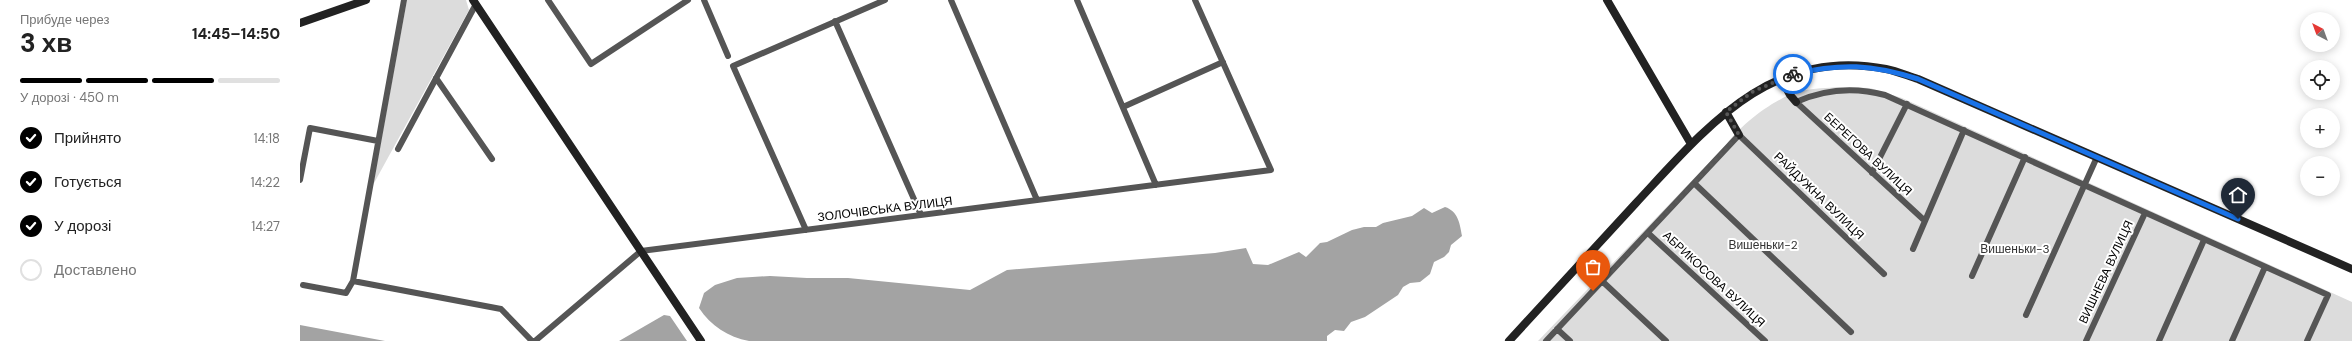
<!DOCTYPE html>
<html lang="uk">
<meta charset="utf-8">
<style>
:root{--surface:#fff;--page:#f2f2f2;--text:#222;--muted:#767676;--line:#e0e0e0;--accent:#000}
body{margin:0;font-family:"DM Sans",sans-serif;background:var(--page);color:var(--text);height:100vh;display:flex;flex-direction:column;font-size:15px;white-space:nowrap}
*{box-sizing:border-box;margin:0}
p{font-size:13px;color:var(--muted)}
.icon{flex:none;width:22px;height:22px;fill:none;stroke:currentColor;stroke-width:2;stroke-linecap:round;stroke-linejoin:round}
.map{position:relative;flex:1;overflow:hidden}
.details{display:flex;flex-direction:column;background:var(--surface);width:300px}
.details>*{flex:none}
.needle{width:26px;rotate:319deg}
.tools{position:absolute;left:2000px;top:12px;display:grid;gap:8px}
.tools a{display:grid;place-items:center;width:40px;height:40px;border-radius:50%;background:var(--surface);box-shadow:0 2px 10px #0003;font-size:20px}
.pin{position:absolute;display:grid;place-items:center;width:34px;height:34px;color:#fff;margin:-41px -17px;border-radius:50% 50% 50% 0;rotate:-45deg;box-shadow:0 0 4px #0007}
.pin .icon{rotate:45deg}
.courier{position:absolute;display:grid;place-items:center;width:40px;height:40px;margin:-20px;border:3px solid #1a73e8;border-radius:50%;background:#fff;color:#222;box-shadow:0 1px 5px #0007}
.headline em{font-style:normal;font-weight:800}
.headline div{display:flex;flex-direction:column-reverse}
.headline{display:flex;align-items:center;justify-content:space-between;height:68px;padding:0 20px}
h1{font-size:26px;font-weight:800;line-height:30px}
.bar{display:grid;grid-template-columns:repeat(4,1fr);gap:6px 4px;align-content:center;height:48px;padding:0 20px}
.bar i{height:5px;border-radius:3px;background:var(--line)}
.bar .current{background:var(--accent)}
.bar p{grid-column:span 4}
ol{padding:0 20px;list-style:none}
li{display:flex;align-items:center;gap:12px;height:44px}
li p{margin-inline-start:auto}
li .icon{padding:4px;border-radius:50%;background:var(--accent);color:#fff;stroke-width:4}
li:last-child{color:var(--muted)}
li i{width:22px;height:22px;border:2px solid var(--line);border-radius:50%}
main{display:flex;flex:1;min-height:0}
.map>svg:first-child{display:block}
.green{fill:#dcdcdc}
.water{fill:#a3a3a3}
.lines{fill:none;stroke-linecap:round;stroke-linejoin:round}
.street{stroke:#555;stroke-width:6}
.secondary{stroke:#222;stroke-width:8}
.done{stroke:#595959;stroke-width:4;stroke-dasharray:0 7.2}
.route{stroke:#1a73e8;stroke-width:5}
.labels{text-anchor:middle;stroke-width:4;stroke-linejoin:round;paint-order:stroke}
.street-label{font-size:12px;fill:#000;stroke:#fff}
.park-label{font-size:12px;fill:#333;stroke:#fff}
</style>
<main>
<section class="details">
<div class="headline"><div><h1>3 хв</h1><p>Прибуде через</p></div><em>14:45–14:50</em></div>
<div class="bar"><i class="current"></i><i class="current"></i><i class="current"></i><i></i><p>У дорозі · 450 m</p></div>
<ol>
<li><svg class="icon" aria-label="check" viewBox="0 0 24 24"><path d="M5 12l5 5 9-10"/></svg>Прийнято<p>14:18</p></li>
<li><svg class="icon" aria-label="check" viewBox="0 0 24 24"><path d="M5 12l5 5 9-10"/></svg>Готується<p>14:22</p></li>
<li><svg class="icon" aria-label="check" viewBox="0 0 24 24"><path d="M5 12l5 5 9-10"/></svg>У дорозі<p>14:27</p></li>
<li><i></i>Доставлено</li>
</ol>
</section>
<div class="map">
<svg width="2052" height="341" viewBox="0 0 2052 341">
<rect width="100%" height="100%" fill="#fff"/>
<path class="green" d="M107 0H166L169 10 73 185Z
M1539 87 1570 88 1602 98 2052 302V341H1238L1426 145C1440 125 1477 96 1502 91 1514 88 1527 88 1539 87Z"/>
<path class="water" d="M1145 207C1158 211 1160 224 1162 236L1151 245 1149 252 1144 257 1134 262 1130 274 1120 282 1110 283 1103 287 1098 295 1065 317 1051 322 1044 331 1035 330 1027 336V341H449C428 337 411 326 399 308L404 293 415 285 437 278 470 276 507 278H548L670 290 707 270 915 253 946 248 953 264 968 265 999 252 1006 257 1020 243 1027 242 1052 230 1064 227H1076L1083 223 1112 216 1124 208 1132 213Z
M364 315 370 316 387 341H319Z
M0 325 85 341H0Z"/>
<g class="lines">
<path class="street" d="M104 0 53 281 201 309 232 341
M248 0 291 64 388 0
M404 0 428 56
M651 0 737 200
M777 0 856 185
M535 21 621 215
M136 78 192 159
M823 107 923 62
M98 149 176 4
M1572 173 1607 104
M0 180 10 128 78 141
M1394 183 1551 332
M1625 221 1496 102C1525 89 1555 87 1585 95L2028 295 2007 341
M506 230 433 66 585 0
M1348 233 1465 341
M1613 249 1664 130
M1672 276 1725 157
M1302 281 1366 341
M3 285 46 293 53 281
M1726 315 1797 157
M1257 329 1270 341
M235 341 341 251 971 170 895 0
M1246 341 1439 135 1584 274
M1786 341 1845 213
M1859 341 1904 240
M1932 341 1965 267"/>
<path class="secondary" d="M173 0 401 341
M1307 0 1391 144
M0 23 66 0
M1481 78 1490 95 1496 102
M1426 112 1439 135
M1209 341C1251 295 1294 249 1336 203 1406 128 1471 46 1586 69 1597 71 1608 76 1618 79L2052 269"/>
</g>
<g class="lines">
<path class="done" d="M1293 291 1439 135 1426 112 1452 92 1493 74"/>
<path class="route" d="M1493 74C1542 63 1571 64 1618 79L1938 219"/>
</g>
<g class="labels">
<g class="street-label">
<text transform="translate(1568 154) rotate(43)" y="4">БЕРЕГОВА ВУЛИЦЯ</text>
<text transform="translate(1519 196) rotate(44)" y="4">РАЙДУЖНА ВУЛИЦЯ</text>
<text transform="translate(585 209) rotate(-7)" y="4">ЗОЛОЧІВСЬКА ВУЛИЦЯ</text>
<text transform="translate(1806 272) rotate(-65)" y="4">ВИШНЕВА ВУЛИЦЯ</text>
<text transform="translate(1414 279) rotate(43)" y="4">АБРИКОСОВА ВУЛИЦЯ</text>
</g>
<g class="park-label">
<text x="1463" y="249">Вишеньки-2</text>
<text x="1715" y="253">Вишеньки-3</text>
</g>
</g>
</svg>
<div class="tools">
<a><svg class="needle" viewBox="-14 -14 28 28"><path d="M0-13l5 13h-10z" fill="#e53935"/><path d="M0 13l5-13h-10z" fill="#767676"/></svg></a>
<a><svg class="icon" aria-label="locate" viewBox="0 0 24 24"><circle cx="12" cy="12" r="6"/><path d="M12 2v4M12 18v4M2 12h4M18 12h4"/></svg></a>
<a>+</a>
<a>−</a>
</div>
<div class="pin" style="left:1293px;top:291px;background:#ea580c"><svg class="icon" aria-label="bag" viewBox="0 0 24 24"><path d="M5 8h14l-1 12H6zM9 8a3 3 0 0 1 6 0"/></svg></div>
<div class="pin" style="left:1938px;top:219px;background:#1f2937"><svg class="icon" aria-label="home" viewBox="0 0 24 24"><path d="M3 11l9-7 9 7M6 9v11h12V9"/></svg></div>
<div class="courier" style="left:1493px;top:74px"><svg class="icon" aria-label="bike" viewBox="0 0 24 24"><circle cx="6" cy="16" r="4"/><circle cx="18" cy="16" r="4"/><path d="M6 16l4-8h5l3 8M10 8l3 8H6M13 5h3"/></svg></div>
</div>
</main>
